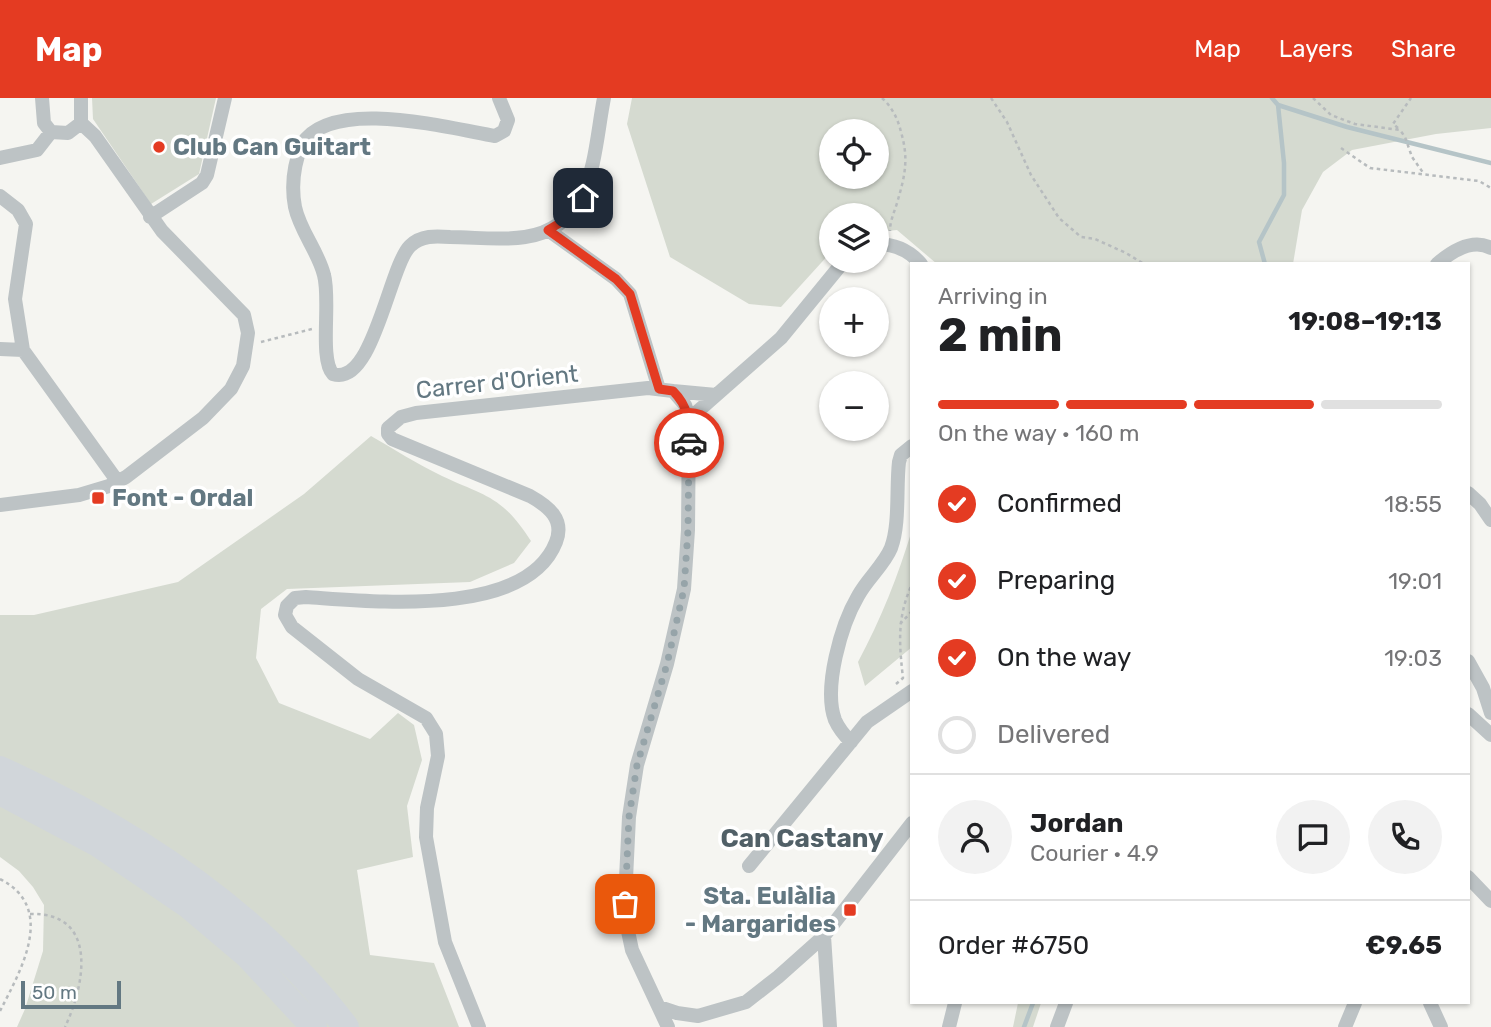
<!DOCTYPE html>
<meta charset="utf-8">
<style>
:root{--surface:#fff;--page:#f2f2f2;--text:#202124;--muted:#757577;--line:#e0e0e0;--accent:#e43b22}
body{margin:0;font-family:Rubik,sans-serif;background:var(--page);color:var(--text);height:100vh;display:flex;flex-direction:column;font-size:26px;white-space:nowrap}
*{box-sizing:border-box;margin:0}
p{font-size:23px;color:var(--muted)}
.icon{flex:none;width:38px;height:38px;fill:none;stroke:currentColor;stroke-width:2;stroke-linecap:round;stroke-linejoin:round}
.map{position:relative;flex:1;overflow:hidden}
.side{position:absolute;left:910px;top:164px;width:560px;height:742px;display:flex;flex-direction:column;background:var(--surface);border-radius:0px;box-shadow:0 2px 5px #0004}
.side>*{flex:none}
.buttons{position:absolute;left:819px;top:21px;display:grid;gap:14px}
.buttons a{display:grid;place-items:center;width:70px;height:70px;border-radius:50%;background:var(--surface);box-shadow:0 2px 5px #0004;font-size:35px}
.scale{position:absolute;left:21px;bottom:18px;width:100px;box-sizing:border-box;padding-left:7px;border:4px solid #637882;border-top:0;font-size:19px;line-height:24px;white-space:nowrap;color:#637882;-webkit-text-stroke:5px #fff;paint-order:stroke}
.pin{position:absolute;display:grid;place-items:center;width:60px;height:60px;color:#fff;margin:-30px;border-radius:14px;box-shadow:0 4px 10px #0006}
.courier{position:absolute;display:grid;place-items:center;width:70px;height:70px;margin:-35px;border:5px solid #e43b22;border-radius:50%;background:#fff;color:#222;box-shadow:0 2px 9px #0007}
.headline em{font-style:normal;font-weight:700}
.headline div{display:flex;flex-direction:column-reverse}
.headline{display:flex;align-items:center;justify-content:space-between;height:119px;padding:0 28px}
h1{font-size:46px;font-weight:700;line-height:52px}
.bar{display:grid;grid-template-columns:repeat(4,1fr);gap:10px 7px;align-content:center;height:84px;padding:0 28px}
.bar i{height:9px;border-radius:5px;background:var(--line)}
.bar .selected{background:var(--accent)}
.bar p{grid-column:span 4}
.line{display:flex;align-items:center;gap:18px;padding:0 28px;border-top:2px solid var(--line)}
.line div{flex:1}
.round{display:grid;place-items:center;flex:none;width:74px;height:74px;border-radius:37px;background:var(--page)}
ol{padding:0 28px;list-style:none}
li{display:flex;align-items:center;gap:21px;height:77px}
li p{margin-inline-start:auto}
li .icon{padding:7px;border-radius:50%;background:var(--accent);color:#fff;stroke-width:4}
li:last-child{color:var(--muted)}
li i{width:38px;height:38px;border:4px solid var(--line);border-radius:50%}
header{display:flex;align-items:center;gap:42px;box-sizing:border-box;height:98px;padding:0 35px;background:var(--accent);color:#fff}
header strong{font-size:33px}
nav{display:flex;gap:38px;margin-inline-start:auto;font-size:24px}
.map>svg:first-child{display:block}
.green{fill:#d5dad0;fill-rule:evenodd}
.lines{fill:none;stroke-linecap:round;stroke-linejoin:round}
.stream{stroke:#b5c4c7;stroke-width:4.5}
.path{stroke:#b7bbbd;stroke-width:2.5;stroke-dasharray:3.5 3.5;stroke-linecap:butt}
.street{stroke:#bdc3c5;stroke-width:14}
.highway{stroke:#d1d6da;stroke-width:26}
.done{stroke:#96a4a9;stroke-width:7;stroke-dasharray:0 12.6}
.route{stroke:#e43b22;stroke-width:9}
.poi-dot{fill:#e43b22;stroke:#fff;stroke-width:2.5}
.labels{text-anchor:middle;stroke-width:7;stroke-linejoin:round;paint-order:stroke}
.poi-label{font-size:24px;font-weight:bold;fill:#637882;stroke:#fff;text-anchor:start}
.street-label{font-size:24px;fill:#637882;stroke:#fff}
.neighbourhood-label{font-size:26px;font-weight:bold;fill:#516067;stroke:#fff}
</style>
<header>
<strong>Map</strong>
<nav><a>Map</a><a>Layers</a><a>Share</a></nav>
</header>
<div class="map">
<svg width="1491" height="929" viewBox="0 0 1491 929">
<rect width="100%" height="100%" fill="#f5f5f1"/>
<path class="green" d="M92 0H216L199 76 151 106 93 21Z
M632 0H1491V30L1436 36 1352 52 1323 74 1302 112 1293 166H937L897 132 877 134V117H831V154L781 209 749 206 670 159 627 26ZM877 33V79H831V33Z
M371 338C394 351 417 366 442 378 487 399 502 398 531 443L514 465 470 484 287 491 261 511 256 560 279 605 370 641 398 615 414 627 422 662 407 708 413 759 357 772 370 857 434 865 459 929H17L25 911 43 853 44 807 33 789 19 773 0 759V517H34L178 484 304 396Z
M912 432V549L865 588 858 564C881 521 898 478 912 432Z
M1018 905H1041L1033 929H1013Z"/>
<g class="lines">
<path class="stream" d="M1272 0 1278 7 1347 29 1491 65
M1265 166 1259 144 1284 97V65L1278 7
M1024 929 1033 905"/>
<path class="path" d="M882 0C892 9 898 21 901 34 909 61 905 78 897 105 894 115 890 123 890 133
M991 0 1007 24 1031 77 1059 120 1081 139 1095 141 1126 155 1144 166
M1313 0 1331 17 1355 26 1400 32 1405 39 1412 59 1424 76
M1398 30 1393 26 1411 0
M1341 50 1370 70 1479 83 1491 90
M261 244 312 231
M900 526 912 513
M896 586 903 580C899 545 897 519 912 486
M0 781C57 810 21 872 0 913
M30 816C99 814 85 887 65 929"/>
<path class="street" d="M42 0 44 25 51 34 68 35 81 25
M81 0V25
M499 0 508 22 504 33 495 38C440 28 331 0 302 46 294 66 291 88 295 109 300 133 318 153 324 177 331 202 319 261 333 276 373 289 389 169 410 148 421 137 436 138 450 139 474 139 501 143 525 139 595 129 593 56 604 0
M0 60 37 52 51 34
M0 98 18 112 26 126 15 201 23 252 118 384
M150 119 202 85 207 77 225 0
M548 132 616 181 630 196 659 291
M877 146C895 146 909 152 921 166
M1437 166C1452 153 1472 140 1491 150
M0 251 23 252
M689 321 781 240 844 163
M1468 395 1480 406 1491 422
M0 407 79 397 109 388 126 379 203 320 231 291 243 268 248 235 244 217 162 133 95 38 81 25
M1468 563 1483 590 1491 615
M1468 616 1491 637
M851 644C845 638 839 631 835 622 823 590 841 527 858 498 867 481 884 467 891 450 900 426 896 390 899 364L901 357 912 348
M749 768 867 624 912 593
M1468 779 1491 803
M824 838 830 929
M1430 905 1441 929
M659 909 677 915 698 918 746 904 778 879 824 838 912 725
M479 929 445 844 426 739 427 710 438 658 436 636 426 620 358 581 292 529 285 517 287 508 295 500 306 499C370 503 526 521 556 444 565 421 548 408 530 398L392 341 388 336V330L401 319 416 315 648 290 673 293
M668 929 632 852 625 819 626 781 629 719 637 667 667 566 684 491 688 432 689 321 685 307 673 293 716 297
M949 929 955 905
M1057 929 1066 905
M1345 929 1355 905"/>
<path class="highway" d="M0 671C132 731 257 812 346 929
M0 694 98 746 189 808 247 857 314 929"/>
</g>
<g class="lines">
<path class="done" d="M625 806 629 719 637 667 667 566 684 491 688 432 689 345"/>
<path class="route" d="M583 100 570 119 548 132 616 181 630 196 659 291 673 293C689 309 689 323 689 345"/>
</g>
<g class="poi-dot">
<circle cx="159" cy="49" r="7"/>
<rect x="91" y="393" width="14" height="14" rx="3.5"/>
<rect x="843" y="805" width="14" height="14" rx="3.5"/>
</g>
<g class="labels">
<g class="poi-label">
<text x="173" y="57">Club Can Guitart</text>
<text x="112" y="408">Font - Ordal</text>
<text x="836" y="806" text-anchor="end">Sta. Eulàlia<tspan x="836" dy="28">- Margarides</tspan></text>
</g>
<g class="street-label">
<text transform="translate(497 284) rotate(-6)" y="8">Carrer d'Orient</text>
</g>
<g class="neighbourhood-label">
<text x="802" y="749">Can Castany</text>
</g>
</g>
</svg>
<div class="buttons">
<a><svg class="icon" aria-label="locate" viewBox="0 0 24 24"><circle cx="12" cy="12" r="6"/><path d="M12 2v4M12 18v4M2 12h4M18 12h4"/></svg></a>
<a><svg class="icon" aria-label="layers" viewBox="0 0 24 24"><path d="M12 4l9 5-9 5-9-5zM3 14l9 5 9-5"/></svg></a>
<a>+</a>
<a>−</a>
</div>
<div class="scale">50 m</div>
<div class="pin" style="left:625px;top:806px;background:#ea580c"><svg class="icon" aria-label="bag" viewBox="0 0 24 24"><path d="M5 8h14l-1 12H6zM9 8a3 3 0 0 1 6 0"/></svg></div>
<div class="pin" style="left:583px;top:100px;background:#1f2937"><svg class="icon" aria-label="home" viewBox="0 0 24 24"><path d="M3 11l9-7 9 7M6 9v11h12V9"/></svg></div>
<div class="courier" style="left:689px;top:345px"><svg class="icon" aria-label="car" viewBox="0 0 24 24"><path d="M5 17H2v-5l4-1 3-4h7l3 4 3 1v5h-3M9 17h6M6 11h13"/><circle cx="7" cy="17" r="2"/><circle cx="17" cy="17" r="2"/></svg></div>
<section class="side">
<div class="headline"><div><h1>2 min</h1><p>Arriving in</p></div><em>19:08–19:13</em></div>
<div class="bar"><i class="selected"></i><i class="selected"></i><i class="selected"></i><i></i><p>On the way · 160 m</p></div>
<ol>
<li><svg class="icon" aria-label="check" viewBox="0 0 24 24"><path d="M5 12l5 5 9-10"/></svg>Confirmed<p>18:55</p></li>
<li><svg class="icon" aria-label="check" viewBox="0 0 24 24"><path d="M5 12l5 5 9-10"/></svg>Preparing<p>19:01</p></li>
<li><svg class="icon" aria-label="check" viewBox="0 0 24 24"><path d="M5 12l5 5 9-10"/></svg>On the way<p>19:03</p></li>
<li><i></i>Delivered</li>
</ol>
<div class="line" style="height:126px"><a class="round"><svg class="icon" aria-label="person" viewBox="0 0 24 24"><circle cx="12" cy="8" r="4"/><path d="M4 21q1-7 8-7t8 7"/></svg></a><div><b>Jordan</b><p>Courier · 4.9</p></div><a class="round"><svg class="icon" aria-label="chat" viewBox="0 0 24 24"><path d="M4 5h16v11H9l-5 4z"/></svg></a><a class="round"><svg class="icon" aria-label="phone" viewBox="0 0 24 24"><path d="M5 4h4l2 5-3 2q2 4 5 5l2-3 5 2v4C11 20 4 13 5 4z"/></svg></a></div>
<div class="line" style="height:91px"><div>Order #6750</div><b>€9.65</b></div>
</section>
</div>
